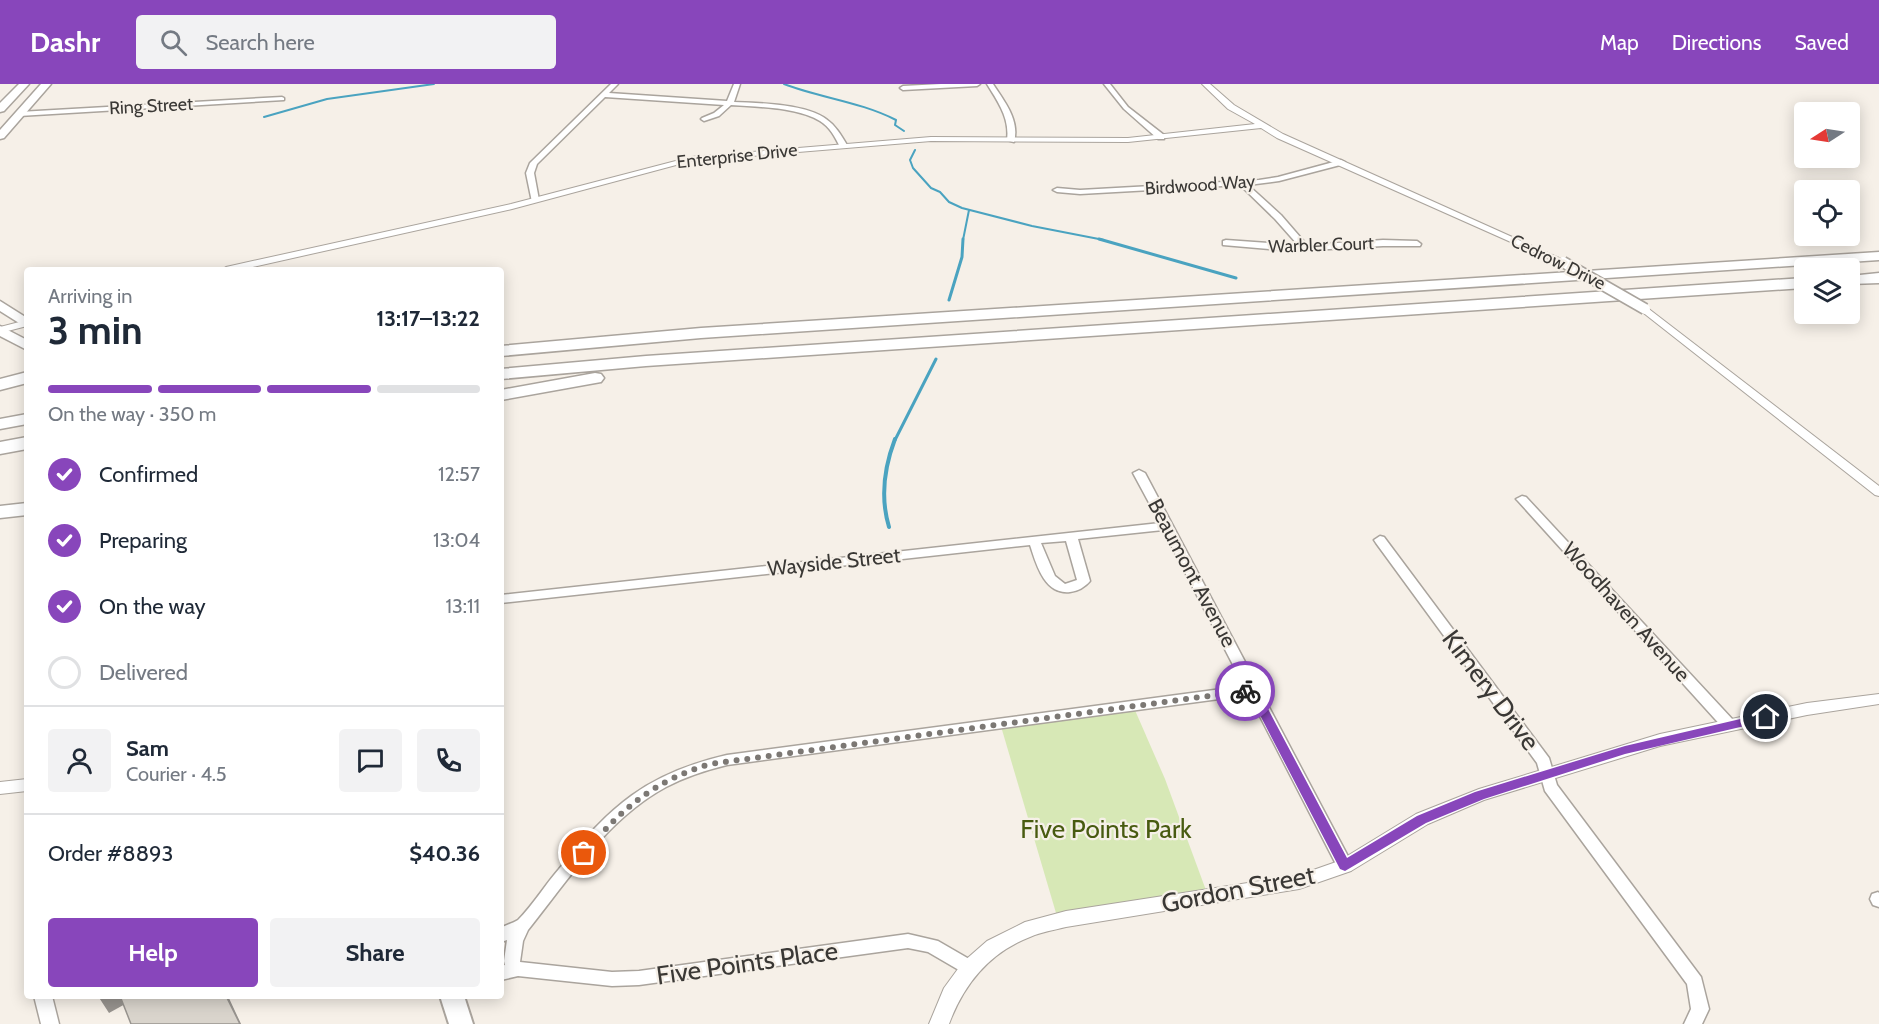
<!DOCTYPE html>
<meta charset="utf-8">
<style>
:root{--surface:#fff;--page:#f2f2f3;--text:#1f2937;--muted:#747a83;--line:#e0e1e3;--accent:#8846bb}
body{margin:0;font-family:Cabin,sans-serif;background:var(--page);color:var(--text);height:100vh;display:flex;flex-direction:column;font-size:22px;white-space:nowrap}
*{box-sizing:border-box;margin:0}
p{font-size:20px;color:var(--muted)}
.icon{flex:none;width:33px;height:33px;fill:none;stroke:currentColor;stroke-width:2;stroke-linecap:round;stroke-linejoin:round}
.map{position:relative;flex:1;overflow:hidden}
.sheet{position:absolute;left:24px;top:183px;width:480px;height:732px;display:flex;flex-direction:column;background:var(--surface);border-radius:6px;box-shadow:0 3px 15px #0003}
.sheet>*{flex:none}
.needle{width:39px;rotate:258deg}
.tools{position:absolute;left:1794px;top:18px;display:grid;gap:12px}
.tools a{display:grid;place-items:center;width:66px;height:66px;border-radius:6px;background:var(--surface);box-shadow:0 3px 15px #0003;font-size:30px}
.pin{position:absolute;display:grid;place-items:center;width:51px;height:51px;color:#fff;margin:-26px;border:3px solid #fff;border-radius:50%;box-shadow:0 2px 6px #0007}
.courier{position:absolute;display:grid;place-items:center;width:60px;height:60px;margin:-30px;border:4px solid #8846bb;border-radius:50%;background:#fff;color:#222;box-shadow:0 2px 8px #0007}
.summary em{font-style:normal;font-weight:700}
.summary div{display:flex;flex-direction:column-reverse}
.summary{display:flex;align-items:center;justify-content:space-between;height:102px;padding:0 24px}
h1{font-size:39px;font-weight:700;line-height:45px}
.bar{display:grid;grid-template-columns:repeat(4,1fr);gap:9px 6px;align-content:center;height:72px;padding:0 24px}
.bar i{height:8px;border-radius:4px;background:var(--line)}
.bar .selected{background:var(--accent)}
.bar p{grid-column:span 4}
.line{display:flex;align-items:center;gap:15px;padding:0 24px;border-top:2px solid var(--line)}
.line div{flex:1}
.round{display:grid;place-items:center;flex:none;width:63px;height:63px;border-radius:6px;background:var(--page)}
ol{padding:0 24px;list-style:none}
li{display:flex;align-items:center;gap:18px;height:66px}
li p{margin-inline-start:auto}
li .icon{padding:6px;border-radius:50%;background:var(--accent);color:#fff;stroke-width:4}
li:last-child{color:var(--muted)}
li i{width:33px;height:33px;border:3px solid var(--line);border-radius:50%}
.action{display:flex;gap:12px;margin-top:auto;padding:12px 24px}
.action a{flex:1;height:69px;border-radius:6px;background:var(--accent);color:#fff;font-size:24px;font-weight:700;line-height:69px;text-align:center}
.action a+a{background:var(--page);color:var(--text)}
header{display:flex;align-items:center;gap:36px;box-sizing:border-box;height:84px;padding:0 30px;background:var(--accent);color:#fff}
header strong{font-size:28px}
nav{display:flex;gap:33px;margin-inline-start:auto;font-size:21px}
.search{width:420px;height:54px;background:var(--page);display:flex;align-items:center;gap:15px;box-sizing:border-box;padding:0 21px;border-radius:6px;color:var(--muted);font-size:22px}
.map>svg:first-child{display:block}
.green{fill:#d7e8b6}
.lines{fill:none;stroke-linecap:round;stroke-linejoin:round}
.stream-far2{stroke:#4aa3c0;stroke-width:2}
.stream-far1{stroke:#4aa3c0;stroke-width:3}
.stream{stroke:#4aa3c0;stroke-width:4}
.minor-casing{stroke:#aaa49d;stroke-width:3}
.tertiary-casing{stroke:#aaa49d;stroke-width:2}
.secondary-casing{stroke:#aaa49d;stroke-width:4}
.primary-casing{stroke:#aaa49d;stroke-width:3}
.motorway-casing{stroke:#aaa49d;stroke-width:3}
.minor{fill:#fff;fill-rule:evenodd}
.tertiary{fill:#fff;fill-rule:evenodd}
.secondary{fill:#fff;fill-rule:evenodd}
.primary{fill:#fff;fill-rule:evenodd}
.motorway{fill:#fff;fill-rule:evenodd}
.tertiary-bridge-casing{stroke:#aaa49d;stroke-width:13;stroke-linecap:butt}
.tertiary-bridge{stroke:#fff;stroke-width:10}
.shaded-wall{fill:#98948f}
.building{fill:#d9d4cc;stroke:#98948f;stroke-width:1.5}
.route{fill:#8846bb}
.done{stroke:#7c7874;stroke-width:6;stroke-dasharray:0 10.8}
.labels{text-anchor:middle;stroke-width:4.5;stroke-linejoin:round;paint-order:stroke}
.far-street-label{font-size:18px;fill:#3a3835;stroke:#f6f0e8}
.street-label{font-size:21px;fill:#3a3835;stroke:#f6f0e8}
.near-street-label{font-size:26px;fill:#3a3835;stroke:#f6f0e8}
.near-park-label{font-size:26px;fill:#485b10;stroke:#f6f0e8}
</style>
<header>
<strong>Dashr</strong>
<div class="search"><svg class="icon" aria-label="search" viewBox="0 0 24 24"><circle cx="10" cy="10" r="6"/><path d="M15 15l6 6"/></svg>Search here</div>
<nav><a>Map</a><a>Directions</a><a>Saved</a></nav>
</header>
<div class="map">
<svg width="1879" height="940" viewBox="0 0 1879 940">
<rect width="100%" height="100%" fill="#f6f0e8"/>
<path class="green" d="M1134 624 1165 695 1207 809 1056 829 1000 639Z"/>
<g class="lines">
<path class="stream-far2" d="M784 0C821 14 861 18 896 36L895 41 904 47
M264 33 327 15 434 0
M915 66 910 76 913 84 931 104 940 108 949 118 962 124 1032 142 1104 156
M963 156 969 126"/>
<path class="stream-far1" d="M1099 155 1236 194
M949 216 962 173 963 155
M895 356 936 275"/>
<path class="stream" d="M889 443C880 413 884 384 895 355"/>
<g class="minor-casing">
<path id="minor" d="M611 0H618L609 9 727 17 734 0H740L734 18C759 19 806 20 826 35 836 42 841 51 847 61L840 63C835 53 830 43 820 37 797 23 758 23 731 21L719 32 704 37 701 35 702 34 714 29 724 21 605 13 537 80 534 89 539 116 532 118 526 89 530 79Z
M941 0H980L977 2 903 6 900 4 903 2Z
M987 0H993C1004 17 1020 36 1014 58L1007 56C1010 34 998 18 987 0Z
M1104 0H1110L1128 23 1164 51V55H1158L1124 25Z
M282 13 284 14V16L19 32 16 30 19 28Z
M1341 76 1345 78 1344 80 1279 97 1248 101 1281 131 1307 161 1383 156 1417 157 1421 160 1420 162H1383L1294 167 1223 161V157L1226 156 1298 161 1275 135 1240 101 1080 110 1057 108 1053 106 1057 104 1080 106 1259 96 1278 93Z
M1139 386 1145 389 1351 778 1353 782 1351 786 1345 788 1339 786 1249 611 727 681C706 686 685 693 666 703 608 734 568 796 528 846L523 857 520 878 612 888 639 887 908 850 938 857 976 879 978 884 976 889 970 891 964 889 928 868 908 864 639 901 612 902 518 892 501 896V882L505 881 504 877 507 856 501 858V844C506 841 513 839 518 836 533 821 545 801 559 785 611 722 645 690 727 671L1244 602 1163 446 1078 455 1090 497C1085 503 1078 507 1070 508 1044 511 1036 479 1030 461L501 519V511L1160 439 1133 389ZM1066 457 1077 496 1065 500 1055 492 1041 459Z
M1522 412 1526 413 1734 637 1736 641 1734 645H1724L1518 417 1516 415Z
M1380 452 1384 453 1549 674 1557 701 1701 893 1709 925 1702 940H1684L1691 925 1687 900 1545 707 1537 679 1376 459 1374 456Z
M1878 808 1879 809V823L1873 821 1870 815 1872 810Z
M34 912H52L59 940H41Z"/>
</g>
<g class="tertiary-casing">
<path id="tertiary" d="M1202 0H1210L1234 21 1283 50 1568 178 1560 180 1277 54 1261 44 1128 58 931 57 691 77 512 125 239 186H221L226 183 511 120 691 73 931 53 1128 54 1255 40 1228 25Z
M1645 222 1879 402V412L1875 411 1641 227V223Z
M27 236V242L0 249V243Z
M1879 610V620L1807 631 1660 662 1484 716 1428 740 1351 787 1299 805 1066 843C1054 846 1041 848 1030 853 989 869 964 900 949 940H929L944 904 963 878 987 857 1025 838 1066 827 1299 791 1339 777 1416 730 1479 705 1660 650 1807 619Z
M27 695V707L0 710V698Z"/>
</g>
<g class="secondary-casing">
<path id="secondary" d="M440 912H464L473 940H449Z"/>
</g>
<g class="primary-casing">
<path id="primary" d="M19 0H29L4 27 0 28V19Z
M41 0H51L4 54 0 55V46Z
M0 217 27 234V244L0 227Z
M0 242 27 256V266L0 252Z"/>
</g>
<g class="motorway-casing">
<path id="motorway" d="M1879 168V176L701 254 501 272V262L701 244Z
M1879 189V199L1850 200V192Z
M1804 194V204L646 282 501 295V285L646 272Z
M27 288V299L0 306V295Z
M595 289 601 290 604 294 601 298 501 316V306Z
M27 330V340L0 345V335Z
M27 353V365L0 370V358Z
M27 419V431L0 434V422Z"/>
</g>
<use href="#minor" class="minor"/>
<use href="#tertiary" class="tertiary"/>
<use href="#secondary" class="secondary"/>
<use href="#primary" class="primary"/>
<use href="#motorway" class="motorway"/>
<g class="tertiary-bridge-casing">
<path id="tertiary-bridge" d="M1563 178 1645 225"/>
</g>
<use href="#tertiary-bridge" class="tertiary-bridge"/>
</g>
<path class="shaded-wall" d="M98 912H122L127 919 109 929Z
M226 912H228L241 940H240Z"/>
<path class="building" d="M120 912H226L240 940H131Z"/>
<path class="route" d="M1253 602 1258 606 1347 774 1417 732 1475 708 1625 662 1766 629 1772 633 1766 637 1625 670 1484 715 1426 739 1345 787 1340 785 1249 610 1241 609 1239 607 1241 604Z"/>
<g class="lines">
<path class="done" d="M584 769C622 725 653 697 710 680L1245 607"/>
</g>
<g class="labels">
<g class="far-street-label">
<text transform="translate(151 22) rotate(-3)" y="6">Ring Street</text>
<text transform="translate(737 72) rotate(-6)" y="6">Enterprise Drive</text>
<text transform="translate(1200 101) rotate(-4)" y="6">Birdwood Way</text>
<text transform="translate(1321 161) rotate(-2)" y="6">Warbler Court</text>
<text transform="translate(1558 178) rotate(26)" y="6">Cedrow Drive</text>
</g>
<g class="street-label">
<text transform="translate(834 478) rotate(-6)" y="7">Wayside Street</text>
<text transform="translate(1192 489) rotate(62)" y="7">Beaumont Avenue</text>
<text transform="translate(1626 528) rotate(48)" y="7">Woodhaven Avenue</text>
</g>
<g class="near-street-label">
<text transform="translate(1491 606) rotate(53)" y="9">Kimery Drive</text>
<text transform="translate(1238 805) rotate(-11)" y="9">Gordon Street</text>
<text transform="translate(747 879) rotate(-8)" y="9">Five Points Place</text>
</g>
<g class="near-park-label">
<text x="1106" y="754">Five Points Park</text>
</g>
</g>
</svg>
<div class="tools">
<a><svg class="needle" viewBox="-14 -14 28 28"><path d="M0-13l5 13h-10z" fill="#e53935"/><path d="M0 13l5-13h-10z" fill="#747a83"/></svg></a>
<a><svg class="icon" aria-label="locate" viewBox="0 0 24 24"><circle cx="12" cy="12" r="6"/><path d="M12 2v4M12 18v4M2 12h4M18 12h4"/></svg></a>
<a><svg class="icon" aria-label="layers" viewBox="0 0 24 24"><path d="M12 4l9 5-9 5-9-5zM3 14l9 5 9-5"/></svg></a>
</div>
<div class="pin" style="left:584px;top:769px;background:#ea580c"><svg class="icon" aria-label="bag" viewBox="0 0 24 24"><path d="M5 8h14l-1 12H6zM9 8a3 3 0 0 1 6 0"/></svg></div>
<div class="pin" style="left:1766px;top:633px;background:#1f2937"><svg class="icon" aria-label="home" viewBox="0 0 24 24"><path d="M3 11l9-7 9 7M6 9v11h12V9"/></svg></div>
<div class="courier" style="left:1245px;top:607px"><svg class="icon" aria-label="bike" viewBox="0 0 24 24"><circle cx="6" cy="16" r="4"/><circle cx="18" cy="16" r="4"/><path d="M6 16l4-8h5l3 8M10 8l3 8H6M13 5h3"/></svg></div>
<section class="sheet">
<div class="summary"><div><h1>3 min</h1><p>Arriving in</p></div><em>13:17–13:22</em></div>
<div class="bar"><i class="selected"></i><i class="selected"></i><i class="selected"></i><i></i><p>On the way · 350 m</p></div>
<ol>
<li><svg class="icon" aria-label="check" viewBox="0 0 24 24"><path d="M5 12l5 5 9-10"/></svg>Confirmed<p>12:57</p></li>
<li><svg class="icon" aria-label="check" viewBox="0 0 24 24"><path d="M5 12l5 5 9-10"/></svg>Preparing<p>13:04</p></li>
<li><svg class="icon" aria-label="check" viewBox="0 0 24 24"><path d="M5 12l5 5 9-10"/></svg>On the way<p>13:11</p></li>
<li><i></i>Delivered</li>
</ol>
<div class="line" style="height:108px"><a class="round"><svg class="icon" aria-label="person" viewBox="0 0 24 24"><circle cx="12" cy="8" r="4"/><path d="M4 21q1-7 8-7t8 7"/></svg></a><div><b>Sam</b><p>Courier · 4.5</p></div><a class="round"><svg class="icon" aria-label="chat" viewBox="0 0 24 24"><path d="M4 5h16v11H9l-5 4z"/></svg></a><a class="round"><svg class="icon" aria-label="phone" viewBox="0 0 24 24"><path d="M5 4h4l2 5-3 2q2 4 5 5l2-3 5 2v4C11 20 4 13 5 4z"/></svg></a></div>
<div class="line" style="height:78px"><div>Order #8893</div><b>$40.36</b></div>
<div class="action"><a>Help</a><a>Share</a></div>
</section>
</div>
